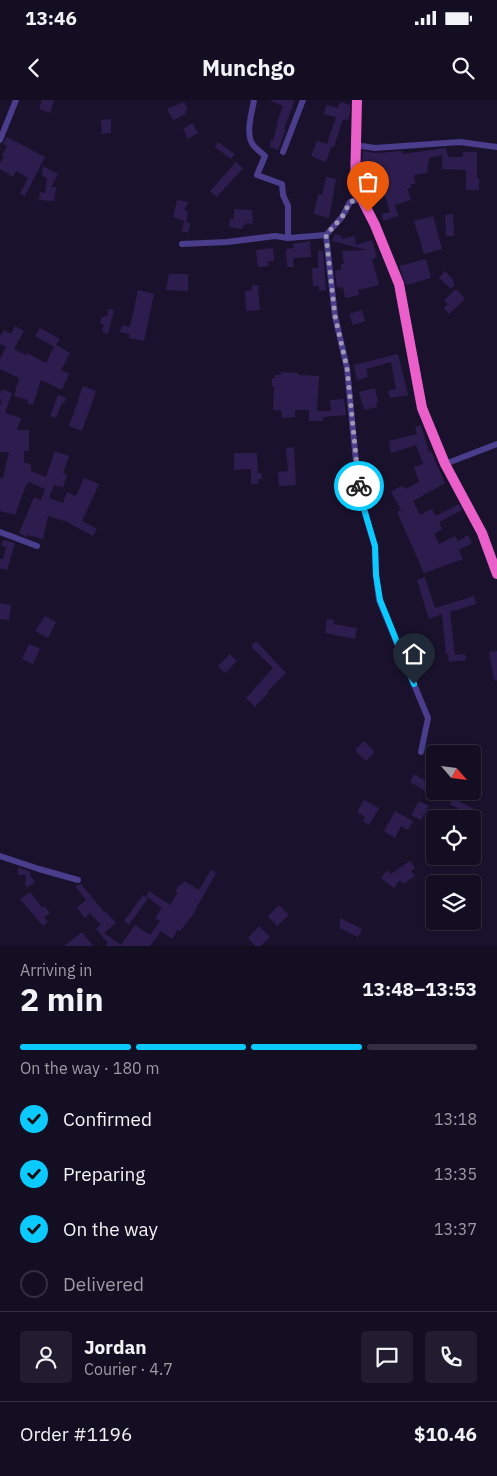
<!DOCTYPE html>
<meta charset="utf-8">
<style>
:root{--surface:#140e22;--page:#211c2f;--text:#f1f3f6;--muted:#9d9ca5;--line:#332e40;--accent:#0acaff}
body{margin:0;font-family:"IBM Plex Sans",sans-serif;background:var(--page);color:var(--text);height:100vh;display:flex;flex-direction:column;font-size:19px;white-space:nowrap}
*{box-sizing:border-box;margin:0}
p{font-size:16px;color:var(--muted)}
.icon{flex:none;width:28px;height:28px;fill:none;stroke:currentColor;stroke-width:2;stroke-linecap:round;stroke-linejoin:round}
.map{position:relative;height:846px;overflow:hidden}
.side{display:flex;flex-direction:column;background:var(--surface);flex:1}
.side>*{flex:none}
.needle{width:32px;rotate:118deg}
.fabs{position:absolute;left:426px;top:645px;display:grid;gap:10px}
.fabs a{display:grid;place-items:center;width:55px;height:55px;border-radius:5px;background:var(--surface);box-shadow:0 1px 4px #0004,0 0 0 1px var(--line);font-size:25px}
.pin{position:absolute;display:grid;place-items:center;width:42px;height:42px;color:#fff;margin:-51px -21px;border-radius:50% 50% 50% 0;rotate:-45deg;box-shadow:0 0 5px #0007}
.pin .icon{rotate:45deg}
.courier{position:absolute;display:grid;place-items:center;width:50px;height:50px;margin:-25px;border:4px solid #0acaff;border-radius:50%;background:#fff;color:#222;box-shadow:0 1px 6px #0007}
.overview em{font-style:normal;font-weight:700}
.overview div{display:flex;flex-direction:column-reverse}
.overview{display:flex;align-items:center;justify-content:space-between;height:85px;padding:0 20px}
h1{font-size:32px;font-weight:700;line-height:38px}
.bar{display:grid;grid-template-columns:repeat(4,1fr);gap:8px 5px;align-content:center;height:60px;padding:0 20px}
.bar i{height:6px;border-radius:4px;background:var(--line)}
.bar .current{background:var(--accent)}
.bar p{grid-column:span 4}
.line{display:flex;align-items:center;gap:12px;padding:0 20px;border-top:1px solid var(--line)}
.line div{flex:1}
.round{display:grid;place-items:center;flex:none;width:52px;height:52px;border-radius:5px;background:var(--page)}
ol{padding:0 20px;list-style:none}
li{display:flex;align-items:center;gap:15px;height:55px}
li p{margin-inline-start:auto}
li .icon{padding:5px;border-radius:50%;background:var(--accent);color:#111;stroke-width:4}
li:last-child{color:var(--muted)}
li i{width:28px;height:28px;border:2px solid var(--line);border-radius:50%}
.status{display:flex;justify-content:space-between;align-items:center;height:35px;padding:0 25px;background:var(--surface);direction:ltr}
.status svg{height:14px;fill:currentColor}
header{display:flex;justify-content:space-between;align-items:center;height:65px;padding:0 20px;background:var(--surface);font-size:22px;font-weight:700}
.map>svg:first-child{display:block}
.building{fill:#2d1d4e}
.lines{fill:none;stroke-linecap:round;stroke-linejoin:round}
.minor{stroke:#493d8c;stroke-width:6}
.trunk{stroke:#eb5fca;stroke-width:10}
.done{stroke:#9f97b6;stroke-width:5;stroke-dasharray:0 9}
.route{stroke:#0acaff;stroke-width:6}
</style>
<div class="status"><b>13:46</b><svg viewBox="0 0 49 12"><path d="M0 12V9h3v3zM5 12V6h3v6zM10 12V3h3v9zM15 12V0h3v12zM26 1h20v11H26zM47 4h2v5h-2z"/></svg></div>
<header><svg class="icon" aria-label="back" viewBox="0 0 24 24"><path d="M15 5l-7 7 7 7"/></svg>Munchgo<svg class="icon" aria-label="search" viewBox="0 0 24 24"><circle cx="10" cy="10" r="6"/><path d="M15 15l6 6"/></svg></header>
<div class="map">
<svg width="497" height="846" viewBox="0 0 497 846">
<rect width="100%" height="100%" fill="#1a122d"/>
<path class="building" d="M42 0H54L50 13 39 9Z
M269 0H295L284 29H286L278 50 270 47 271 40 273 41 277 26H276L283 6Z
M184 2 188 10 185 12 186 14 173 20 167 9Z
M340 2 350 5V12L348 20 343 19 334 47H331L326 62 311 56 317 41 327 44 336 17 324 14 326 5 338 8Z
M111 19V33L102 34 101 20Z
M192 23 198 33 188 39 183 29Z
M7 37 45 57 25 96 20 93 28 78 16 71 13 77 0 69V63L4 57 2 55 7 46 3 44Z
M218 42 235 54 231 59 215 47Z
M446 48 448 57H463V52H477V78H479V90H466V70L442 69V55L429 58 427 73 414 75 415 84H411V88H407L411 100 395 105 398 116 383 121 382 114 390 112 381 84 376 101 369 99 367 94 371 82 362 80 366 65 362 64 363 51 375 53 402 51V54Z
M236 62 243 68 217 97 210 91Z
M43 66 58 74 51 87H56L54 101 39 100 40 92 45 93 47 78 42 76Z
M326 77 336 79 329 118 314 114 318 94 322 95Z
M177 100 189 102 184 109 188 112 186 122 190 123 188 133 182 131 184 121 173 117Z
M234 109 252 110 253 124 246 123V125H243L242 129 229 127 230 119H234Z
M453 114 454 136H446L445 115Z
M433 116 442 149 424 154 414 121Z
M335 134 342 136 341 139 355 136 356 145 372 140 377 157 372 159 379 185 358 190 359 195 345 198 343 187 337 188 335 171 341 170V164H344L342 151 367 150 332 141Z
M310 141 311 157 293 158 294 167H287L286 149 293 148V144Z
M273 148 274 161H268L269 166 258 167 256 150Z
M318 151H323L326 190 319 191V186L313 187 312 168H318Z
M426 159 431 178 406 185 399 166Z
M445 171 454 181 453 182 455 184 451 189 439 178Z
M169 174H188V191L166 190Z
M258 185 260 210 246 211 245 191 252 190V186Z
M456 189 465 199 449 214 444 208 448 204 444 200Z
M138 190 154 194 144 241 129 238 130 234 120 232 122 225 130 227Z
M109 209 114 210 108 234 102 232 104 225 100 223 102 217 107 216Z
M362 210 365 221 353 225 349 214Z
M15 226 24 231 14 249 26 255 27 253 46 263 54 247 35 236 40 228 60 239 56 245 70 253 61 270 69 274 62 290 41 280 33 305 27 303 28 300 14 296 19 278 0 269V259L6 247 0 244V236L4 230 11 234Z
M398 254 408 295 390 298 388 291 396 289 391 262 366 269 368 277 357 280 354 265Z
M281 272 298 273V275L319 276 317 311H331L330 300 344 299 346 315 323 317V321H309V310H295V317L282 318 281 310H273L274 286H272V278H275V275H281Z
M83 286 96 291 82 331 69 326Z
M375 288 378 302 376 303 377 307 364 310 359 292Z
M2 289 12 293 5 313 21 318 17 330H29V351H24V362L31 365V371L46 377 55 351 69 356 63 373 67 375 63 387 54 385 49 398 63 403 67 392 76 396 84 378 99 384 82 421 97 429 93 436 65 421 48 416 43 439 27 435 26 437 19 433 34 397 41 400 45 389 29 382 26 385 15 415 0 411V378H3L9 352H0V306L2 300 0 299V294Z
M58 295 66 298 64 303H62L56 318 50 316Z
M421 325 429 352 431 351 445 383 413 401 420 415 432 409 436 416 459 404 462 410 439 422 442 429 434 434 439 444 455 436 458 441 468 435 472 443 459 450 463 459 424 473 397 412 401 410 391 392 401 386 402 388 404 386 406 389 419 382 414 367 423 364 416 345 391 353 389 341 417 334 415 327Z
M294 347 296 385 279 386 278 372 288 371 286 348Z
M234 353H257L258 373H261L262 379H258V384H251V369L234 370Z
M363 379H382L383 393 364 394Z
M3 440 15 443 7 470 0 468V459H3L6 447 1 446Z
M425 477 435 508 474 496 476 504 450 512 455 555 465 554 466 560 449 562 448 554H446L442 514 429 519 417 480Z
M0 503 11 505 9 520 0 519Z
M45 516 56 522 48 538 35 531Z
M327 519 334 520 333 524 357 528 355 539 325 533Z
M256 541 286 573 268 591 269 592 255 607 246 598 273 568 251 546Z
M29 544 40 549 33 564 22 559Z
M497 551V580L494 581 489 552Z
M230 554 237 561 225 573 218 566Z
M364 641 375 652 366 661 355 650Z
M414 674 434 686 429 693 410 682Z
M453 698 472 708 466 719H452L458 708 450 704Z
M364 700 379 708 369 725 363 721 365 717 357 712Z
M419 701 429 706 421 720 411 715Z
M395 711 413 721 408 730 401 726 395 738 384 731Z
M410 761 415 768 411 771 415 776 403 784 400 780 394 788 381 778 387 770 391 774Z
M18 767 31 772 30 775 35 782 27 788 25 785 26 775H18Z
M211 770 216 773 192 816 180 831 178 829 172 839 161 831 150 846H106L108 843 96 829 101 825 90 813 85 818 77 808 86 800 75 786 81 784 105 813 106 812 116 823 104 833 121 845 135 825 150 835 160 821 155 818 162 808 146 796 149 791 170 805 178 792 175 791 180 784 182 785 184 781 199 790Z
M30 792 42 808 44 806 50 813 44 817 48 822 43 826 20 799Z
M143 795 148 798 129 825 124 821Z
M279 805 289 815 277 826 268 816Z
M340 818 362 829 358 837 340 828Z
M259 826 270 837 260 846H255L248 838Z
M82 832 93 846H64Z"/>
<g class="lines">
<path class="minor" d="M254 0C252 13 245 33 253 45 256 49 261 52 265 56L257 75 282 84 283 95 288 106V138
M0 40 16 0
M355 45 375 48 460 42 497 47
M283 52 303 0
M326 135 335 216 347 268 359 393 375 447 376 475 379 500 428 618 421 652
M182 144 227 142 275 136 288 138 326 135 342 117 350 102 361 98
M445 364 497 344
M0 432 37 446
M0 756 39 769 78 780"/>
<path class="trunk" d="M357 0 355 86 375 125 399 184 422 308 445 364 482 433 497 474"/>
</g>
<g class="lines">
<path class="done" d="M359 386 347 268 335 216 326 135 342 117 350 102 361 98 368 112"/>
<path class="route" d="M359 386V392L375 446 376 475 380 500 414 584"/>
</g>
</svg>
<div class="fabs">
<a><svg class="needle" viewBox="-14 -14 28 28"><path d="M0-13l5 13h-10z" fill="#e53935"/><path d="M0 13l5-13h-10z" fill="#9d9ca5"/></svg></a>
<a><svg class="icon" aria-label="locate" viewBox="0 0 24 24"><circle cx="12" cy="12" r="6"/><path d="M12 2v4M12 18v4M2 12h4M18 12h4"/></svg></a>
<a><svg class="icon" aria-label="layers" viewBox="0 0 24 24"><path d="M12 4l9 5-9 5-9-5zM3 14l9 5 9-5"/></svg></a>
</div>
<div class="pin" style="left:368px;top:112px;background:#ea580c"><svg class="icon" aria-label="bag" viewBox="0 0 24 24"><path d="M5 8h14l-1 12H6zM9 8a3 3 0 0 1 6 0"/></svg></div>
<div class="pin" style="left:414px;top:584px;background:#1f2937"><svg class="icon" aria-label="home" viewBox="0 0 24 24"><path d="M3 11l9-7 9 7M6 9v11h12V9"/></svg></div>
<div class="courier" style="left:359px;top:386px"><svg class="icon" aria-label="bike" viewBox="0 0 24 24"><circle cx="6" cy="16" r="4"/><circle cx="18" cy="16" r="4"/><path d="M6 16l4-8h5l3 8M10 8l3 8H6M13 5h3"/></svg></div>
</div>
<section class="side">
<div class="overview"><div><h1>2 min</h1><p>Arriving in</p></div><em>13:48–13:53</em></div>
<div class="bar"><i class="current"></i><i class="current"></i><i class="current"></i><i></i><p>On the way · 180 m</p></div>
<ol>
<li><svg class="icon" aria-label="check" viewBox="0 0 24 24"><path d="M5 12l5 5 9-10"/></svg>Confirmed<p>13:18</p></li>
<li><svg class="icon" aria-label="check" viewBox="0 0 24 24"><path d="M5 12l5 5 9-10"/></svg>Preparing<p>13:35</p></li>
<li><svg class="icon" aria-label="check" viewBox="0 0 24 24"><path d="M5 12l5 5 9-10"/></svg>On the way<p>13:37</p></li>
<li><i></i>Delivered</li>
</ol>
<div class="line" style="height:90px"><a class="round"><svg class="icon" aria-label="person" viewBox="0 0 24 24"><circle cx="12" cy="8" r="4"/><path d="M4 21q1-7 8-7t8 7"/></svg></a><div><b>Jordan</b><p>Courier · 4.7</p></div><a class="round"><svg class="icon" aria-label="chat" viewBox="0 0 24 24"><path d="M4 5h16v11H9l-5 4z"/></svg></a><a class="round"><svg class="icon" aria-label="phone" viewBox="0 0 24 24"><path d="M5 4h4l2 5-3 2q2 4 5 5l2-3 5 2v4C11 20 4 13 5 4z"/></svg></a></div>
<div class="line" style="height:65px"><div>Order #1196</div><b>$10.46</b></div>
</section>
